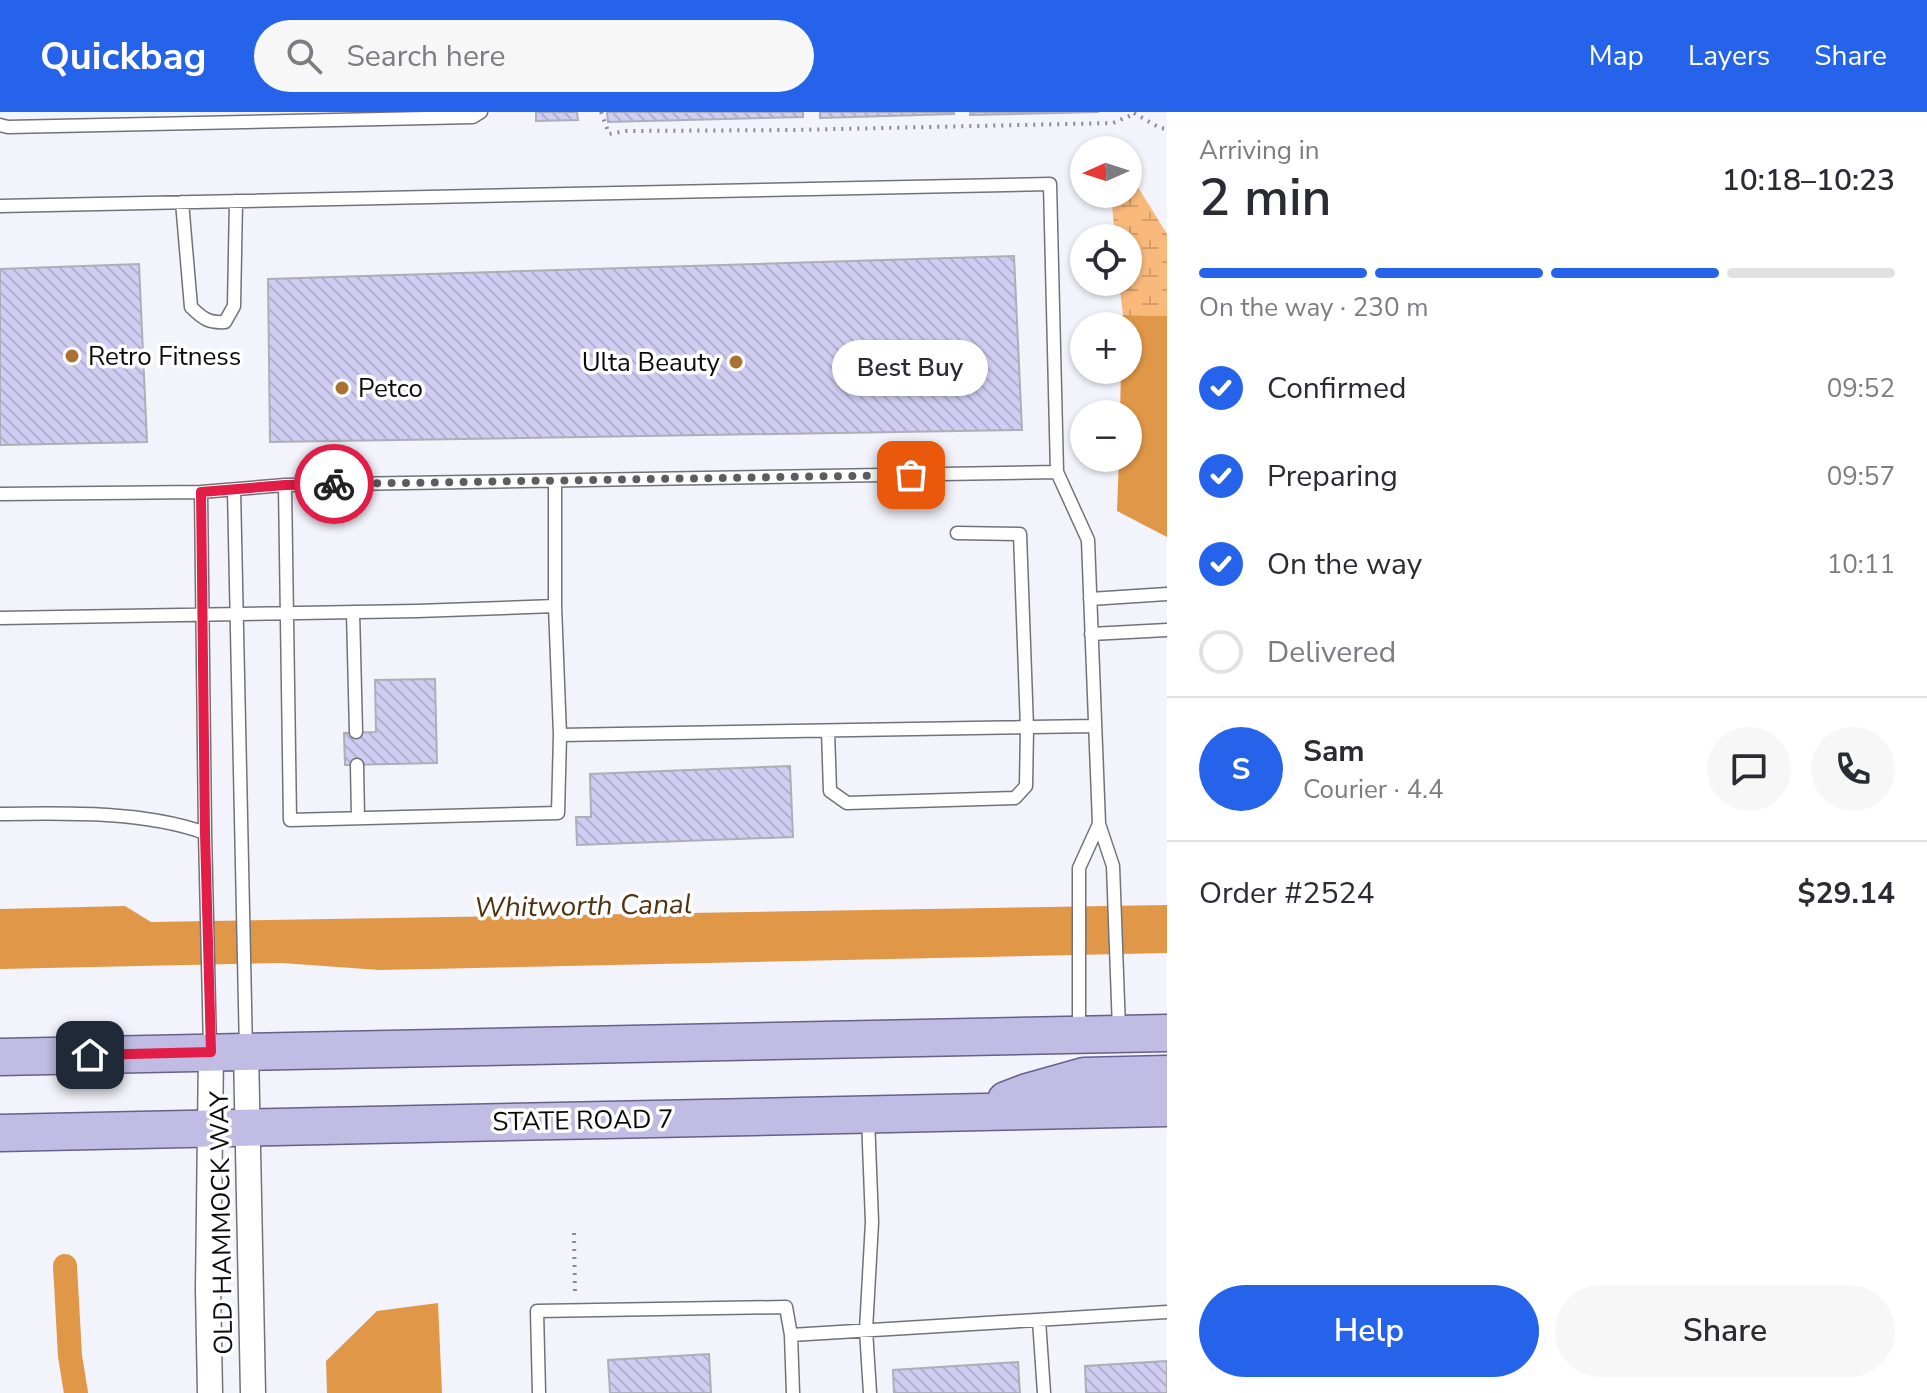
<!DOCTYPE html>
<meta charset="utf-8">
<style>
:root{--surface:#fff;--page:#f7f7f7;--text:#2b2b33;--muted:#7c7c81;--line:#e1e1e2;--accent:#2563eb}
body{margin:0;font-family:"Nunito Sans",sans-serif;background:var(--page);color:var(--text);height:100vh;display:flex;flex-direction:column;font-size:30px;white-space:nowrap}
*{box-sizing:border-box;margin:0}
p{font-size:26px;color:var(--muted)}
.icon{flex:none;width:44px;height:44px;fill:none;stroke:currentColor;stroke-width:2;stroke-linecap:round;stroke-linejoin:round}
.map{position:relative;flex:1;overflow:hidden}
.details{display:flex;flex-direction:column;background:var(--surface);width:760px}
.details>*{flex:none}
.needle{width:52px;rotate:267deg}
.fabs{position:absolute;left:1070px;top:24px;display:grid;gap:16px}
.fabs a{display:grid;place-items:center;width:72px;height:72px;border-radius:50%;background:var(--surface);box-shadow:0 2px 6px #0004;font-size:40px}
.pin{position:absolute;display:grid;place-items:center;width:68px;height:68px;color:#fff;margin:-34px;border-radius:16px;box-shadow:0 4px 12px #0006}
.courier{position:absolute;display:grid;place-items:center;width:80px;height:80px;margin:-40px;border:6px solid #e11d48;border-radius:50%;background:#fff;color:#222;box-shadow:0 2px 10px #0007}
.bubble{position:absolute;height:56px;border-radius:28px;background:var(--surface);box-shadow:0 2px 6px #0004;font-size:26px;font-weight:600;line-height:56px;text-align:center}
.head em{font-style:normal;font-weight:600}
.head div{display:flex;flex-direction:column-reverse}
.head{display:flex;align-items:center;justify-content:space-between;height:136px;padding:0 32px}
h1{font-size:52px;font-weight:600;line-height:60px}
.bar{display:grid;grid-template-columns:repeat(4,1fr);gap:12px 8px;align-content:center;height:96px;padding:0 32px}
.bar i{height:10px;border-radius:6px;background:var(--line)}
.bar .current{background:var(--accent)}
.bar p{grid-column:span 4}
.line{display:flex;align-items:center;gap:20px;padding:0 32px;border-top:2px solid var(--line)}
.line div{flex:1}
.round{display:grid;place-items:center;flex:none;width:84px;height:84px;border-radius:42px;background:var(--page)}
ol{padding:0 32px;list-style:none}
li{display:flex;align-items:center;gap:24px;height:88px}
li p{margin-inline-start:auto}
li .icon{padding:8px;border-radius:50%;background:var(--accent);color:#fff;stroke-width:4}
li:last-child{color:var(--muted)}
li i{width:44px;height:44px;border:4px solid var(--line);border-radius:50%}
.button{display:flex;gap:16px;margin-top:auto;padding:16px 32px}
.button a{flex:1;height:92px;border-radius:48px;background:var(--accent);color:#fff;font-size:32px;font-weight:600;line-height:92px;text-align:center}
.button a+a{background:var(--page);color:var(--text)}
header{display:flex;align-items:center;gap:48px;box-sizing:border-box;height:112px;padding:0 40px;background:var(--accent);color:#fff}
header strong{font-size:38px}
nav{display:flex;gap:44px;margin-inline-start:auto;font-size:28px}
.search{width:560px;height:72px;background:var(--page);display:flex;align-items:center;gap:20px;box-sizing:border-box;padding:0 28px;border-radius:44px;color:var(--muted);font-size:30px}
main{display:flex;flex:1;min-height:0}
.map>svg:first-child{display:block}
.wetland{fill:url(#wetland-marsh)}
.water{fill:#e09748}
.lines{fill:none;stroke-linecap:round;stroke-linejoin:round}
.canal{stroke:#e09748;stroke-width:24}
.building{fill:url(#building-back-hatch);stroke:#aeaeb6;stroke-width:2}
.service-casing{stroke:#727279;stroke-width:15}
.minor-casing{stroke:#727279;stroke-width:27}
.primary-casing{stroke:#65618c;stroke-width:39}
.path{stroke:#8b8b91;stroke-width:4;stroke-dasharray:2 6;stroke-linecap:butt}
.service{stroke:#fff;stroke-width:12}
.minor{stroke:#fff;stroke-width:24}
.primary{stroke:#c0bce3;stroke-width:36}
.done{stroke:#5c5c61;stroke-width:8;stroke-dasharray:0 14.4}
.route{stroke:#e11d48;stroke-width:10}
.poi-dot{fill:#ab7131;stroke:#fff;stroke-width:3}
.labels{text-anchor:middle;stroke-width:7;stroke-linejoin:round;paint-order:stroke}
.poi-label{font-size:26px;fill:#0b0b0e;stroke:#fff;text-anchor:start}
.street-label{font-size:26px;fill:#0b0b0e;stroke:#fff}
.water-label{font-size:28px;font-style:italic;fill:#503211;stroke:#fff}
</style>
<header>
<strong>Quickbag</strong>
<div class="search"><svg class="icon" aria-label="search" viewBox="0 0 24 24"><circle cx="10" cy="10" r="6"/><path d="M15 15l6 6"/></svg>Search here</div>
<nav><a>Map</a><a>Layers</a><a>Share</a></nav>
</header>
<main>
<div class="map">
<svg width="1167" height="1281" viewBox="0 0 1167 1281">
<defs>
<pattern id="wetland-marsh" width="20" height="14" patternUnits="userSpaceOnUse" patternTransform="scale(2)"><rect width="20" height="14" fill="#f8b97b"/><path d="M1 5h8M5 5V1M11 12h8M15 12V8" fill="none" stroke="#d39e69"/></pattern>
<pattern id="building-back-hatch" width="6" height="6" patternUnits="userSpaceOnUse" patternTransform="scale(2)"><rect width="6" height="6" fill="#d0cdf2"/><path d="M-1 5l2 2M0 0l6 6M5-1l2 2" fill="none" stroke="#b1afce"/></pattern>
</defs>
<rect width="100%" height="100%" fill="#f3f3fb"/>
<path class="wetland" d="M1128 59 1167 122V204L1123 203 1119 170H1128V126H1115L1111 82H1128Z"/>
<path class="water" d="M1123 203 1167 204V425L1117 399 1119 346H1128V302H1120L1121 258H1128V214H1122Z
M1167 793V841L380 858 282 851 0 857V797L125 794 151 810Z
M438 1191 442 1281H327L326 1249 377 1199Z"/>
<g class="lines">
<path class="canal" d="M65 1154 70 1244 76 1281"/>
</g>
<path class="building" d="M536 0H577L578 8 536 9Z
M607 0H803V5L608 10Z
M820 0H954V2L820 6Z
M970 0H1099L970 3Z
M1014 144 1022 318 270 330 268 167Z
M139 152 147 330 0 333V157Z
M435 567 437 651 345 653 344 621 376 620 375 568Z
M790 654 793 725 577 733 576 705H591L590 662Z
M709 1242 711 1281H610L608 1248Z
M1167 1249V1281H1086L1085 1254Z
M1018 1250 1020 1281H894L893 1258Z"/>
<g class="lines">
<g class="service-casing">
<path id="service" d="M0 13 8 15 473 5 481 0
M182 90 191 195C203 207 209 211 225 210L234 194 236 89
M0 94 1050 72 1057 360
M555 369V494L560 623
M285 373 290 708 558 701 560 623 1095 614
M234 378 246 939
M201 380 205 721 210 936
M0 382 201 380 285 373 1057 360 1088 428 1099 712 1113 754 1119 917
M1090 487 1167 482
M353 500 356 620
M0 506 417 499 555 494
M1091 522 1167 518
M828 619 830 679 847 691 1015 686 1026 674 1027 616 1020 422 957 421
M357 653 358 706
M0 702C65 701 144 699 205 721
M1079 920V756L1099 712
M868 1006 872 1110 866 1218 870 1281
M1039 1208 1044 1281
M791 1223 1167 1200
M539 1281 537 1199 786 1195 791 1223 793 1281"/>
</g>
<g class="minor-casing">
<path id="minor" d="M246 939 253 1281
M210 1281 208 1177 211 940"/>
</g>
<g class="primary-casing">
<path id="primary" d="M0 945 1167 921
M1006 988 1027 980 1084 964 1167 962
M0 1021 1167 996"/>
</g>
<path class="path" d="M601 0 609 22 626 19 793 18 1113 11 1134 2
M1134 1 1160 16 1167 17
M574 1121 575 1182"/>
<use href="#service" class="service"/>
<use href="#minor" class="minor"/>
<use href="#primary" class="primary"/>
</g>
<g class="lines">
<path class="done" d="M334 372 911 363"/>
<path class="route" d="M90 943 211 940 205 721 201 380 285 373 334 372"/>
</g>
<g class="poi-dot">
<circle cx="72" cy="244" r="8"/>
<circle cx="736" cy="250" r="8"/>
<circle cx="342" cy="276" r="8"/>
</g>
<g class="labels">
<g class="poi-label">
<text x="88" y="253">Retro Fitness</text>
<text x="720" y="259" text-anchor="end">Ulta Beauty</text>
<text x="358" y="285">Petco</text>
</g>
<g class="street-label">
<text transform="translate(583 1008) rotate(-1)" y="9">STATE ROAD 7</text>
<text transform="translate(221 1111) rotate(-91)" y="9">OLD HAMMOCK WAY</text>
</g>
<g class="water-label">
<text transform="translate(583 793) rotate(-1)" y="10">Whitworth Canal</text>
</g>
</g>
</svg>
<div class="fabs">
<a><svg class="needle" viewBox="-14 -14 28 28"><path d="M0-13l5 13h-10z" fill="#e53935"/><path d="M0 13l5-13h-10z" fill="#7c7c81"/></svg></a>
<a><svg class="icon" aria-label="locate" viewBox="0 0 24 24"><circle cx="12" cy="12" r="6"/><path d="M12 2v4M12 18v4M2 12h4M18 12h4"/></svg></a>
<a>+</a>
<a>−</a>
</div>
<div class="pin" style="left:911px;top:363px;background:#ea580c"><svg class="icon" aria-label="bag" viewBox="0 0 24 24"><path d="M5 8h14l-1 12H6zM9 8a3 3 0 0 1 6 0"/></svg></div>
<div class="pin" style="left:90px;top:943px;background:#1f2937"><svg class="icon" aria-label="home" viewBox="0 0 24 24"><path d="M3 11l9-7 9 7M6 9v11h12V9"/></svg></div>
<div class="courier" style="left:334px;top:372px"><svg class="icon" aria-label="bike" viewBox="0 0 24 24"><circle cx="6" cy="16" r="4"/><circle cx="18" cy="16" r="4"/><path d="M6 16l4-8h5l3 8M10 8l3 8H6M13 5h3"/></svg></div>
<div class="bubble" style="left:832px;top:228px;width:156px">Best Buy</div>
</div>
<section class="details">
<div class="head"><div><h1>2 min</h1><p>Arriving in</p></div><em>10:18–10:23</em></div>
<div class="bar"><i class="current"></i><i class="current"></i><i class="current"></i><i></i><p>On the way · 230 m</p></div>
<ol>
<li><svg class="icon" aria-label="check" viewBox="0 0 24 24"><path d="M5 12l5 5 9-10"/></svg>Confirmed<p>09:52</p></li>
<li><svg class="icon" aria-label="check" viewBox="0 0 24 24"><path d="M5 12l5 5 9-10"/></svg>Preparing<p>09:57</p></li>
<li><svg class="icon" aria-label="check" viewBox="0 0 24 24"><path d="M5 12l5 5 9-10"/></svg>On the way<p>10:11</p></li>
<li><i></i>Delivered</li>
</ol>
<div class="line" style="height:144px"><b class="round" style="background:var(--accent);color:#fff">S</b><div><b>Sam</b><p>Courier · 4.4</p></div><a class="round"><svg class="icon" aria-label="chat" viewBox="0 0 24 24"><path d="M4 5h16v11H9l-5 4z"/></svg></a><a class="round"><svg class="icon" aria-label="phone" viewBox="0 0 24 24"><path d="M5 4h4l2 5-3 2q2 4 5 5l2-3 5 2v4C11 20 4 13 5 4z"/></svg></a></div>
<div class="line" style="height:104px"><div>Order #2524</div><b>$29.14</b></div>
<div class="button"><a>Help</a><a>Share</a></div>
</section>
</main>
